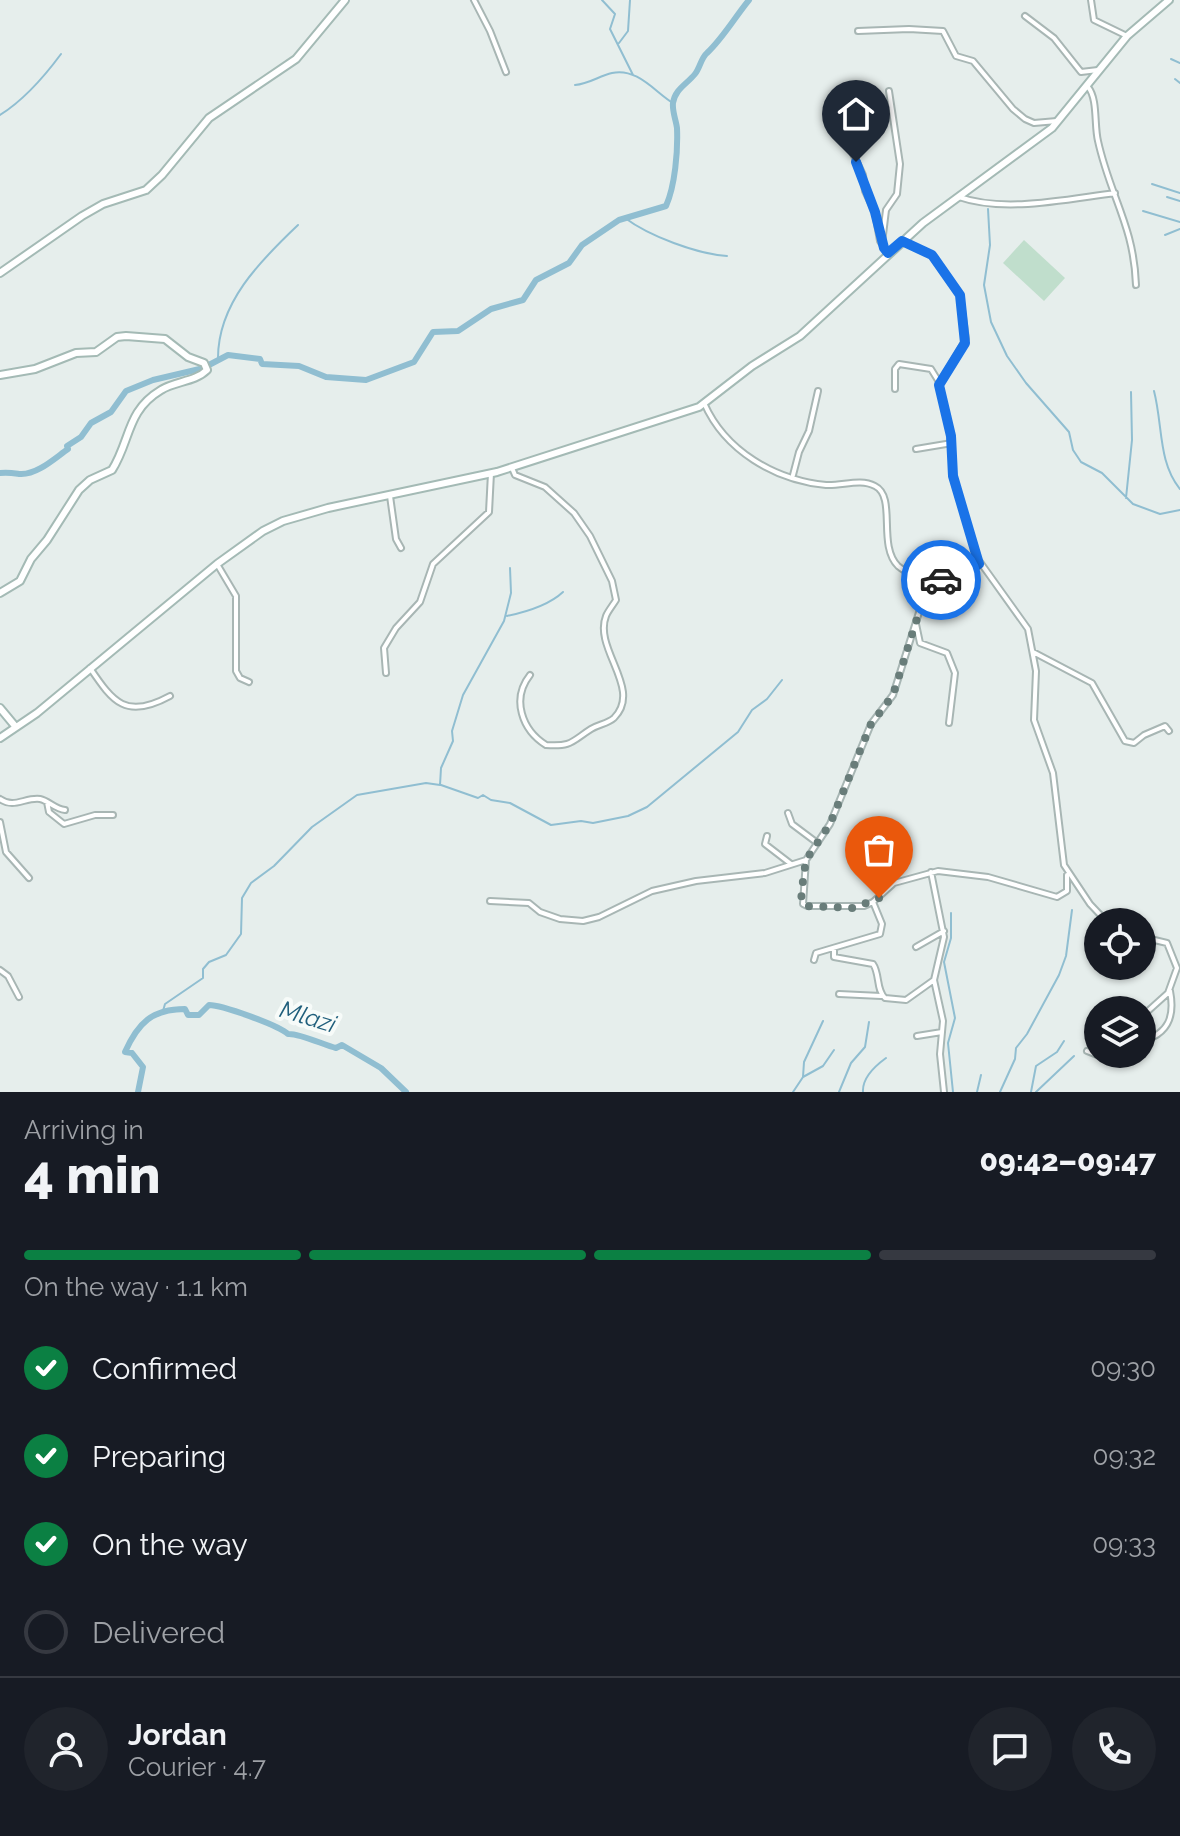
<!DOCTYPE html>
<meta charset="utf-8">
<style>
:root{--surface:#171b24;--page:#20242c;--text:#f1f3f6;--muted:#9ea1a6;--line:#363941;--accent:#0b8043}
body{margin:0;font-family:Raleway,sans-serif;background:var(--page);color:var(--text);height:100vh;display:flex;flex-direction:column;font-size:30px;white-space:nowrap}
*{box-sizing:border-box;margin:0}
p{font-size:26px;color:var(--muted)}
.icon{flex:none;width:44px;height:44px;fill:none;stroke:currentColor;stroke-width:2;stroke-linecap:round;stroke-linejoin:round}
.map{position:relative;height:1092px;overflow:hidden}
.sheet{display:flex;flex-direction:column;background:var(--surface);flex:1}
.sheet>*{flex:none}
.fabs{position:absolute;left:1084px;top:908px;display:grid;gap:16px}
.fabs a{display:grid;place-items:center;width:72px;height:72px;border-radius:50%;background:var(--surface);box-shadow:0 2px 6px #0004;font-size:40px}
.pin{position:absolute;display:grid;place-items:center;width:68px;height:68px;color:#fff;margin:-82px -34px;border-radius:50% 50% 50% 0;rotate:-45deg;box-shadow:0 0 8px #0007}
.pin .icon{rotate:45deg}
.courier{position:absolute;display:grid;place-items:center;width:80px;height:80px;margin:-40px;border:6px solid #1a73e8;border-radius:50%;background:#fff;color:#222;box-shadow:0 2px 10px #0007}
.head em{font-style:normal;font-weight:800}
.head div{display:flex;flex-direction:column-reverse}
.head{display:flex;align-items:center;justify-content:space-between;height:136px;padding:0 24px}
h1{font-size:52px;font-weight:800;line-height:60px}
.bar{display:grid;grid-template-columns:repeat(4,1fr);gap:12px 8px;align-content:center;height:96px;padding:0 24px}
.bar i{height:10px;border-radius:6px;background:var(--line)}
.bar .selected{background:var(--accent)}
.bar p{grid-column:span 4}
.line{display:flex;align-items:center;gap:20px;padding:0 24px;border-top:2px solid var(--line)}
.line div{flex:1}
.round{display:grid;place-items:center;flex:none;width:84px;height:84px;border-radius:42px;background:var(--page)}
ol{padding:0 24px;list-style:none}
li{display:flex;align-items:center;gap:24px;height:88px}
li p{margin-inline-start:auto}
li .icon{padding:8px;border-radius:50%;background:var(--accent);color:#fff;stroke-width:4}
li:last-child{color:var(--muted)}
li i{width:44px;height:44px;border:4px solid var(--line);border-radius:50%}
.map>svg:first-child{display:block}
.green{fill:#c0decc}
.lines{fill:none;stroke-linecap:round;stroke-linejoin:round}
.stream{stroke:#90bed1;stroke-width:2}
.river{stroke:#90bed1;stroke-width:6}
.street-casing{stroke:#a8b6b4;stroke-width:8}
.secondary-casing{stroke:#a4bab5;stroke-width:10}
.street{stroke:#fff;stroke-width:4}
.secondary{stroke:#fff;stroke-width:6}
.done{stroke:#697d7a;stroke-width:8;stroke-dasharray:0 14.4}
.route{stroke:#1a73e8;stroke-width:10}
.labels{text-anchor:middle;stroke-width:8;stroke-linejoin:round;paint-order:stroke}
.water-label{font-size:24px;font-style:italic;fill:#205f7c;stroke:#f7fbf9}
</style>
<div class="map">
<svg width="1180" height="1092" viewBox="0 0 1180 1092">
<rect width="100%" height="100%" fill="#e6eeec"/>
<path class="green" d="M1024 240 1065 278 1044 301 1003 263Z"/>
<g class="lines">
<path class="stream" d="M602 0 615 14 610 29 633 75
M619 43 628 31 630 0
M1171 59 1180 63
M1175 79 1180 83
M575 85C589 84 599 76 612 73 637 67 656 93 673 103
M0 115C24 100 44 77 61 54
M1152 184 1180 193
M1167 197 1180 201
M988 209 990 245 984 285 991 322 1007 356 1026 383 1069 432 1073 450 1081 462 1102 473 1133 504 1160 514 1180 510
M1143 211 1180 222
M625 218C649 236 697 254 727 256
M1165 235 1180 229
M218 358C218 303 260 261 298 225
M1154 391C1163 426 1158 462 1180 489
M1126 498 1132 440 1131 392
M507 616C526 612 548 606 563 592
M441 785 478 798 483 795 491 800 510 803 551 825 581 821 593 823 628 816 647 807 738 732 752 710 767 699 782 680
M951 913V938L944 962 955 1018 948 1043 953 1092
M163 1011 165 1004 203 978V969L209 962 226 955 241 934 242 898 251 883 274 866 312 827 357 795 426 783 440 785 441 768 453 741 452 731 463 695 504 621 511 593 510 568
M803 1077 823 1066 834 1050
M793 1092 803 1077 804 1062 823 1021
M839 1092 851 1063 865 1047 869 1022
M863 1092C862 1078 875 1066 886 1058
M977 1092 981 1075
M1000 1092 1015 1059 1016 1048 1027 1034 1059 975 1066 956 1072 910
M1031 1092 1036 1066 1057 1052 1064 1041
M1036 1092 1074 1056"/>
<path class="river" d="M207 366 228 355 260 359 262 364 299 366 326 377 366 380 414 362 433 332 458 331 491 309 523 300 536 280 569 263 582 245 619 220 666 206C675 186 678 151 677 128 676 120 672 111 673 103 675 89 687 84 695 74 700 68 701 58 707 53 723 38 735 17 749 0
M0 473C8 472 13 473 20 474 37 475 55 458 68 449L67 446 81 437 91 423 111 412 126 391 153 380 204 368
M138 1092 143 1067 132 1053 125 1052C138 1023 152 1009 185 1009L188 1015H199L209 1005C222 1005 278 1025 288 1034 299 1033 324 1045 336 1048L342 1045 381 1068 406 1092"/>
<g class="street-casing">
<path id="street" d="M474 0 490 31 506 72
M1091 0 1094 20 1127 36
M1025 16 1054 38 1081 72 1098 70
M858 31 909 29 943 31 956 56 973 61 1013 109 1025 119 1034 123 1057 121
M1088 87C1098 99 1094 125 1098 141 1110 196 1134 226 1136 285
M836 102 838 122 863 175 865 191 875 212 880 241 888 253
M959 197C1005 213 1067 199 1115 193
M882 243 886 210 897 194 900 164 889 91
M895 389V369L899 364 931 369 939 382
M704 403C725 451 775 480 826 485 843 486 860 478 875 486 897 497 877 545 898 566 908 575 924 579 936 586
M916 449 952 443
M512 468 515 475 545 487 574 513 590 536 612 581 616 600C613 605 608 611 606 616 593 649 643 689 614 718 607 724 599 724 591 729 572 741 572 747 546 745 522 730 511 699 530 675
M793 475 799 452 809 431 818 391
M390 496 396 539 401 548
M980 562 1028 629 1036 671 1034 720 1053 773 1064 865 1090 904 1107 922
M217 564 236 596V671L240 678 249 682
M916 624 920 643 947 653 955 673 949 723
M1033 652 1092 683 1125 741 1134 743 1144 735 1165 726 1169 731
M90 668C113 702 126 720 170 696
M386 673 384 648 396 628 420 602 433 564 489 512 491 473
M0 799C14 809 25 797 40 799 49 801 55 809 65 810
M47 802 49 812 64 824 95 815H113
M788 813 792 824 816 842
M0 822 6 852 29 878
M767 836 765 844 791 864
M806 860 803 904 807 906H864L873 902 894 883 938 871 988 877 1057 897 1067 891V875
M931 872 944 937 934 980 943 1021 940 1054 944 1092
M490 901 529 903 540 912 560 919 583 921 599 917 652 891 696 881 765 873 806 860 830 824 871 724 893 695 921 606 948 573 975 568 979 564 953 476 951 436 939 385 966 339 960 295 932 255 902 241
M1142 937 1167 943 1177 968 1168 993 1148 1011
M916 947 944 931
M834 948V957L873 964C880 974 876 990 885 998L906 1000 934 980
M1096 953H1098
M814 960 816 953 880 934 882 924 873 902
M0 970 8 976 19 997
M839 994 881 996
M917 1036 942 1032
M1142 1041C1169 1034 1175 1016 1170 991
M1087 1051 1105 1058 1116 1054"/>
</g>
<g class="secondary-casing">
<path id="secondary" d="M0 273 82 216 103 204 146 190 162 175 209 118 296 59 345 0
M0 375 35 369 76 353 96 352 117 337 126 336 165 339 188 357 204 363 207 370C195 382 175 381 161 390 126 411 131 440 112 470L90 480 79 490 47 540 31 559 20 581 0 593
M0 708 15 726
M0 738 37 713 217 564 263 531 283 521 328 508 497 472 699 407 752 366 800 336 923 223 1052 128 1127 36 1169 0"/>
</g>
<use href="#street" class="street"/>
<use href="#secondary" class="secondary"/>
</g>
<g class="lines">
<path class="done" d="M879 898 854 908 805 906 801 895 806 860 830 824 871 724 893 695 921 606 941 580"/>
<path class="route" d="M856 162 875 212 884 248 888 253 902 241 932 255 960 295 965 343 939 385 951 436 953 476 979 564C967 574 955 565 941 580"/>
</g>
<g class="labels">
<g class="water-label">
<text transform="translate(308 1017) rotate(17)" y="8">Mlazi</text>
</g>
</g>
</svg>
<div class="fabs">
<a><svg class="icon" aria-label="locate" viewBox="0 0 24 24"><circle cx="12" cy="12" r="6"/><path d="M12 2v4M12 18v4M2 12h4M18 12h4"/></svg></a>
<a><svg class="icon" aria-label="layers" viewBox="0 0 24 24"><path d="M12 4l9 5-9 5-9-5zM3 14l9 5 9-5"/></svg></a>
</div>
<div class="pin" style="left:879px;top:898px;background:#ea580c"><svg class="icon" aria-label="bag" viewBox="0 0 24 24"><path d="M5 8h14l-1 12H6zM9 8a3 3 0 0 1 6 0"/></svg></div>
<div class="pin" style="left:856px;top:162px;background:#1f2937"><svg class="icon" aria-label="home" viewBox="0 0 24 24"><path d="M3 11l9-7 9 7M6 9v11h12V9"/></svg></div>
<div class="courier" style="left:941px;top:580px"><svg class="icon" aria-label="car" viewBox="0 0 24 24"><path d="M5 17H2v-5l4-1 3-4h7l3 4 3 1v5h-3M9 17h6M6 11h13"/><circle cx="7" cy="17" r="2"/><circle cx="17" cy="17" r="2"/></svg></div>
</div>
<section class="sheet">
<div class="head"><div><h1>4 min</h1><p>Arriving in</p></div><em>09:42–09:47</em></div>
<div class="bar"><i class="selected"></i><i class="selected"></i><i class="selected"></i><i></i><p>On the way · 1.1 km</p></div>
<ol>
<li><svg class="icon" aria-label="check" viewBox="0 0 24 24"><path d="M5 12l5 5 9-10"/></svg>Confirmed<p>09:30</p></li>
<li><svg class="icon" aria-label="check" viewBox="0 0 24 24"><path d="M5 12l5 5 9-10"/></svg>Preparing<p>09:32</p></li>
<li><svg class="icon" aria-label="check" viewBox="0 0 24 24"><path d="M5 12l5 5 9-10"/></svg>On the way<p>09:33</p></li>
<li><i></i>Delivered</li>
</ol>
<div class="line" style="height:144px"><a class="round"><svg class="icon" aria-label="person" viewBox="0 0 24 24"><circle cx="12" cy="8" r="4"/><path d="M4 21q1-7 8-7t8 7"/></svg></a><div><b>Jordan</b><p>Courier · 4.7</p></div><a class="round"><svg class="icon" aria-label="chat" viewBox="0 0 24 24"><path d="M4 5h16v11H9l-5 4z"/></svg></a><a class="round"><svg class="icon" aria-label="phone" viewBox="0 0 24 24"><path d="M5 4h4l2 5-3 2q2 4 5 5l2-3 5 2v4C11 20 4 13 5 4z"/></svg></a></div>
</section>
